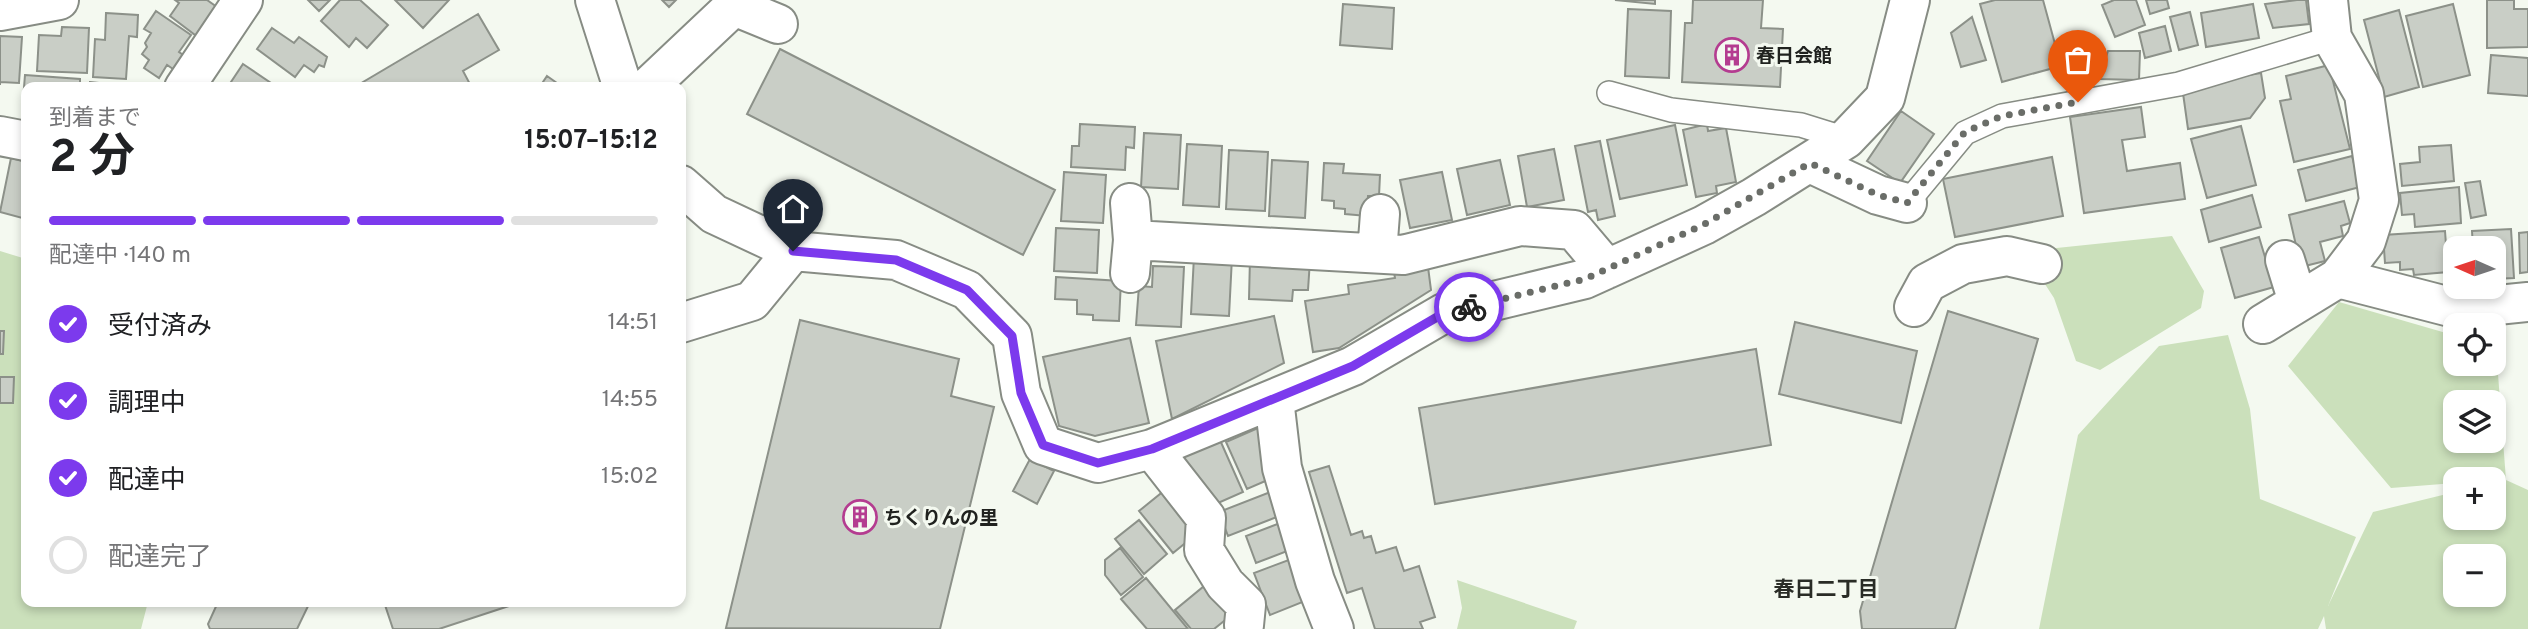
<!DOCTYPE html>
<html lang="ja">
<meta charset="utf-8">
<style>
:root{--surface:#fff;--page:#f2f2f2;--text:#202124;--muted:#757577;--line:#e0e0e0;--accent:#7c3aed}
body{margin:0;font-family:Overpass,"Noto Sans JP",sans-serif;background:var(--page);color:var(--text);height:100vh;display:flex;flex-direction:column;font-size:26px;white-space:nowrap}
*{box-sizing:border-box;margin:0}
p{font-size:23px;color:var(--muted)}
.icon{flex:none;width:38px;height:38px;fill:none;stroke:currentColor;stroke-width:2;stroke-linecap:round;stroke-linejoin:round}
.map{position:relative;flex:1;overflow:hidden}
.sheet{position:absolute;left:21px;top:82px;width:665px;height:525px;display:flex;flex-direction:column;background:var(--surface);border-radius:14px;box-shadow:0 4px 10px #0003}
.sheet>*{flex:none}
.needle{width:46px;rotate:273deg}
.fabs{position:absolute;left:2443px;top:236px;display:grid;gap:14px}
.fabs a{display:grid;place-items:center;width:63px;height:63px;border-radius:14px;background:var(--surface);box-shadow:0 4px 10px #0003;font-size:35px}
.pin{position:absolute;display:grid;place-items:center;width:60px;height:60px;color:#fff;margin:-72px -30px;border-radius:50% 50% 50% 0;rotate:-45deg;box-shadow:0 0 7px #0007}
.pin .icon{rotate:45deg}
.courier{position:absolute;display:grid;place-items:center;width:70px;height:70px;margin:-35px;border:5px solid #7c3aed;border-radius:50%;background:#fff;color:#222;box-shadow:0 2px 9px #0007}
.summary em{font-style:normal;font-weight:700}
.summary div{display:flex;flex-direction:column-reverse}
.summary{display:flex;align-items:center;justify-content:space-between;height:119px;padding:0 28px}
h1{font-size:46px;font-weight:700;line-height:52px}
.bar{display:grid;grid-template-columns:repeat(4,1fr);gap:10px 7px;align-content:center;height:84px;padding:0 28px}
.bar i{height:9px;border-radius:5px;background:var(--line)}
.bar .current{background:var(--accent)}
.bar p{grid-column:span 4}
ol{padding:0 28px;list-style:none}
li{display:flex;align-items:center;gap:21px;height:77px}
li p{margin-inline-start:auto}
li .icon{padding:7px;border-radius:50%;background:var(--accent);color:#fff;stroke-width:4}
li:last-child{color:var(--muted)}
li i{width:38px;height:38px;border:4px solid var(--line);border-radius:50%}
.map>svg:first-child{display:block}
.green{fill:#cbe0bb;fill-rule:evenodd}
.building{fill:#c9cec6;stroke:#8c9189;stroke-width:2}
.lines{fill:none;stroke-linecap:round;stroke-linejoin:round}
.service-casing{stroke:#878c84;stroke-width:26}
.minor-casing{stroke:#878c84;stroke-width:42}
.service{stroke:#fff;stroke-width:23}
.minor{stroke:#fff;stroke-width:38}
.done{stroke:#6a6d68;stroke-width:7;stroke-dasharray:0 12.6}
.route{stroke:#7c3aed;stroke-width:9}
.labels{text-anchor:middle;stroke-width:6;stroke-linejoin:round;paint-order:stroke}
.poi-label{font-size:19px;font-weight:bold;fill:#20221f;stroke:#f4f9f0;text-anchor:start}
.neighbourhood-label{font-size:21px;font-weight:bold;fill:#292c26;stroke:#f4f9f0}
</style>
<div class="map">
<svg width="2528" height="629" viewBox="0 0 2528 629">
<rect width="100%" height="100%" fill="#f4f9f0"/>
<path class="green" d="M2172 236 2204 291 2201 308 2100 370 2076 361 2054 298 2039 275 2047 249Z
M0 251 26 259V602H148L141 629H0Z
M2339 302 2453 335 2455 364H2460L2461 368 2498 374 2506 480 2528 490V629H2326L2324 616 2318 629H2039L2078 435 2159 346 2228 335 2250 409 2260 499 2356 537 2328 606 2373 512 2455 492V518H2494V483L2503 480H2455V483L2391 488 2288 366ZM2494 402V441H2455V402ZM2494 556V595H2455V556Z
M1457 580 1577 621 1574 629H1457L1462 608Z"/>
<path class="building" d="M175 0H207L224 12 203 41 170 16 179 3Z
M308 0H330L319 11Z
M340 0H360L388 25 367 48 356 38 349 47 321 21Z
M395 0H449L423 28Z
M662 0H676L669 7Z
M1615 0H1655V4Z
M1693 0H1763L1761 28 1783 29 1780 87 1682 82 1685 23H1692Z
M1995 0H2043L2061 66 2002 82 1980 4Z
M2114 0H2136L2145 25 2115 37 2102 5Z
M2146 0H2167L2169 8 2150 14Z
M2297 0H2306L2309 24 2273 28 2265 4Z
M2487 0H2514V9H2528V47L2487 48Z
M1343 4 1394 8 1392 49 1340 45Z
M2253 4 2259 38 2206 47 2201 13Z
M2453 4 2470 75 2423 87 2406 16Z
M1628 9 1671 11 1669 78 1625 76Z
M2399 10 2419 87 2384 97 2364 20Z
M156 11 191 35 179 52 186 57 176 71 167 65 159 78 144 68 149 60 142 54 147 47 145 43 151 33 144 29Z
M2190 12 2198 45 2179 50 2170 17Z
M106 13 138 15 137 37 129 36 126 79 93 77 95 39 105 40Z
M478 14 499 50 463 71 472 88H353Z
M1972 17 1986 60 1961 67 1951 33Z
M2165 26 2171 51 2145 58 2139 33Z
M62 27 89 28 87 73 37 71 39 35 61 36Z
M272 28 294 43 299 37 327 57 324 67 319 65 314 72 304 65 295 77 257 49Z
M0 36 22 37 19 83 0 82V85Z
M780 49 1055 190 1023 255 747 114Z
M2108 51H2140L2139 80 2099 79Z
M2491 55 2528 58V96L2488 93Z
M243 64 274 85 272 88H227Z
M2329 65 2350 149 2294 162 2280 101 2291 99 2286 76Z
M2261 73 2265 98 2250 118 2188 129 2182 86Z
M25 75 80 79V88H26V113L22 112Z
M547 76 564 88H539Z
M90 82 134 87V88H90Z
M2141 107 2145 137 2122 140 2127 171 2180 163 2185 199 2084 213 2070 117Z
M1901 111 1934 134 1900 183 1867 161Z
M1080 124 1135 127 1134 148 1126 147 1125 170 1071 167 1072 146H1079Z
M1707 124 1708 131 1726 128 1736 182 1716 186 1717 193 1696 197 1683 130Z
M1675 125 1687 185 1620 199 1607 140Z
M2241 126 2256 185 2207 198 2191 139Z
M1144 133 1181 135 1178 189 1141 187Z
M1600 141 1615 216 1598 220 1596 210 1588 212 1575 146Z
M1187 144 1222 146 1219 207 1183 205Z
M2451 145 2454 181 2402 186 2400 164 2420 162 2419 147Z
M1554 149 1564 200 1527 207 1518 156Z
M1229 150 1268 152 1265 211 1226 209Z
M2352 156 2360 187 2306 201 2298 170Z
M2052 157 2063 216 1955 237 1943 179Z
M11 158 26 162V219L0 212Z
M1272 160 1308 162 1305 218 1269 216Z
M1500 160 1510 205 1467 215 1457 169Z
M1324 163 1344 164 1343 173 1380 175 1379 196H1368L1367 216 1345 214V209L1334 208V201L1322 200Z
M1064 172 1106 175 1103 223 1061 221Z
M1442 172 1452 220 1410 228 1400 180Z
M2480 181 2486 215 2471 218 2465 183Z
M2459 187 2461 223 2415 227 2414 214 2402 215 2400 193Z
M2252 195 2261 227 2209 242 2201 210Z
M2344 201 2350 223 2341 226 2343 236 2320 242 2325 261 2301 267 2289 215Z
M1056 228 1099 230 1097 273 1054 271Z
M2511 229 2514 278 2494 279V248H2473L2472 231Z
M2445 231 2448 272 2414 275 2413 269 2400 270V262L2385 263 2383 235Z
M2528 232V272L2520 273 2519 233Z
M2259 237 2274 287 2235 298 2221 248Z
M1194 256 1232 257 1229 316 1191 314Z
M1250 258 1310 260 1308 290H1293L1292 301 1249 299Z
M1153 266 1184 267 1181 327 1136 325 1139 286 1152 287Z
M1428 267 1431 290 1339 348 1313 352 1305 301 1349 294 1348 285 1395 278 1394 272Z
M1056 277 1121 281 1119 321 1093 320V315L1077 314V300L1055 299Z
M1948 311 2038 339 1955 629H1862L1860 611Z
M1274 316 1284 363 1172 419 1156 341Z
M800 320 959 359 951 396 994 407 940 629 726 628Z
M1795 322 1917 351 1901 423 1779 394Z
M0 331H4L3 354H0Z
M1130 338 1149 423 1095 436 1059 426 1043 357Z
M1756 349 1771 445 1435 504 1419 408Z
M0 377H14L13 403H0Z
M1258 428 1271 456 1270 479 1247 489 1226 442Z
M1220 440 1243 492 1218 503 1189 469 1183 456Z
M1030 459 1054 471 1037 504 1013 491Z
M1329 466 1351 535 1362 531 1364 538 1371 536 1376 553 1396 547 1404 571 1419 566 1435 617 1420 622 1423 629H1375L1362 588 1347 593 1309 472Z
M1165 490 1190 522 1189 540 1173 553 1139 511Z
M1273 491 1282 515 1228 536 1219 512Z
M1139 520 1167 554 1144 574 1115 539Z
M1280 523 1290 550 1256 563 1246 536Z
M1120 548 1143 577 1121 595 1105 575V560Z
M1294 558 1310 599 1270 615 1254 573Z
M1146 578 1188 629H1147L1121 599Z
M1209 582 1234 613 1214 629H1191L1175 610Z
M218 602H310L297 629H210L208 624Z
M384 602H521L439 629H393Z
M603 602H631L630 606Z"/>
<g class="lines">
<g class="service-casing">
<path id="service" d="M1609 93 1671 110 1801 125 1846 139
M1907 203 1965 133 2002 116 2179 84 2332 38"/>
</g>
<g class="minor-casing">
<path id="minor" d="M595 0 623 88
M0 11 59 0
M184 88 243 0
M647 88 734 6 778 24
M0 136 26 141
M1810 163 1878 195 1907 203
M681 185 714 214 793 251 896 260 967 290 1012 336 1021 393 1043 445 1098 463 1152 449 1353 366 1444 313 1585 279 1704 225 1754 197 1846 139 1885 98 1910 0
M1130 203 1133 240 1130 273
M1133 240 1403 255 1520 226 1574 230 1607 269
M1377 253 1380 214
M2285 260 2298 302
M2338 278 2458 309 2528 302
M1914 307 1927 283 1963 264 2007 256 2042 264
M681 323 752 301 793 251
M2263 324 2338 278 2366 241 2379 200 2364 94 2332 38 2328 0
M1274 399 1282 468 1315 581 1334 629
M1152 449 1206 518 1204 550 1225 584 1246 605 1244 625"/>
</g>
<use href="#service" class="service"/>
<use href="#minor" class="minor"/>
</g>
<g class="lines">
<path class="done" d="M1469 307 1585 279 1703 225 1810 163 1878 195 1907 203 1965 132 2002 116 2078 102"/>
<path class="route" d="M793 251 896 260 967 290 1012 336 1021 393 1043 445 1098 463 1152 449 1353 366 1444 313 1469 307"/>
</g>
<defs>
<g id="building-ring" transform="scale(1.75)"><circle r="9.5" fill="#f4f9f0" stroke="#b43c90" stroke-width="1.5"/><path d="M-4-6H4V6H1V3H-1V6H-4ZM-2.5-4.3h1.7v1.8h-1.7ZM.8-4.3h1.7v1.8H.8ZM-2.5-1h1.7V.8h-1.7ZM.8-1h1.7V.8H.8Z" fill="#b43c90"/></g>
</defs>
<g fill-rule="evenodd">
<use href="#building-ring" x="1732" y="55"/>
<use href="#building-ring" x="860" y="517"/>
</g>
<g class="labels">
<g class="poi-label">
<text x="1756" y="62">春日会館</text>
<text x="884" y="524">ちくりんの里</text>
</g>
<g class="neighbourhood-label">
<text x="1826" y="596">春日二丁目</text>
</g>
</g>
</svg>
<div class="fabs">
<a><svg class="needle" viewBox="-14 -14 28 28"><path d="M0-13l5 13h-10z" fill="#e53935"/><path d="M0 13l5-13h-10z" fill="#757577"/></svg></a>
<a><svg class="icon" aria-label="locate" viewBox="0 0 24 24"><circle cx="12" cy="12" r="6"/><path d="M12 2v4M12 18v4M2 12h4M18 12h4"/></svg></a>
<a><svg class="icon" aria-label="layers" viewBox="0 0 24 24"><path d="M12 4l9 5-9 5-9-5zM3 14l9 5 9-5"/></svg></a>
<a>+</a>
<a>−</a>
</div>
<div class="pin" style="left:2078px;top:102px;background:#ea580c"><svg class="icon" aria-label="bag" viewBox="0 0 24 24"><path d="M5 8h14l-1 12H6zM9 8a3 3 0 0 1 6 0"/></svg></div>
<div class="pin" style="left:793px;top:251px;background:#1f2937"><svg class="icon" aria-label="home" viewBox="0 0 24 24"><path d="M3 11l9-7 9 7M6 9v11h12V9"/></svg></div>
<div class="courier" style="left:1469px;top:307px"><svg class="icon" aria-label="bike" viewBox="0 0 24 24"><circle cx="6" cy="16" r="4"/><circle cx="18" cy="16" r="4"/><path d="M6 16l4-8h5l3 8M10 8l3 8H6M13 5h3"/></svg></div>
<section class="sheet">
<div class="summary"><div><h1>2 分</h1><p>到着まで</p></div><em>15:07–15:12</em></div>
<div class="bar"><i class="current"></i><i class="current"></i><i class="current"></i><i></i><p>配達中 · 140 m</p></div>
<ol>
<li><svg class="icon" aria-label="check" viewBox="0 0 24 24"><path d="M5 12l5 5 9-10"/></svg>受付済み<p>14:51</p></li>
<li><svg class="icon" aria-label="check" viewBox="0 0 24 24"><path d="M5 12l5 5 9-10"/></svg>調理中<p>14:55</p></li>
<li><svg class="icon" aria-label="check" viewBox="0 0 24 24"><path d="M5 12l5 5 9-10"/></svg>配達中<p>15:02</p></li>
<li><i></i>配達完了</li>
</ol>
</section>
</div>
